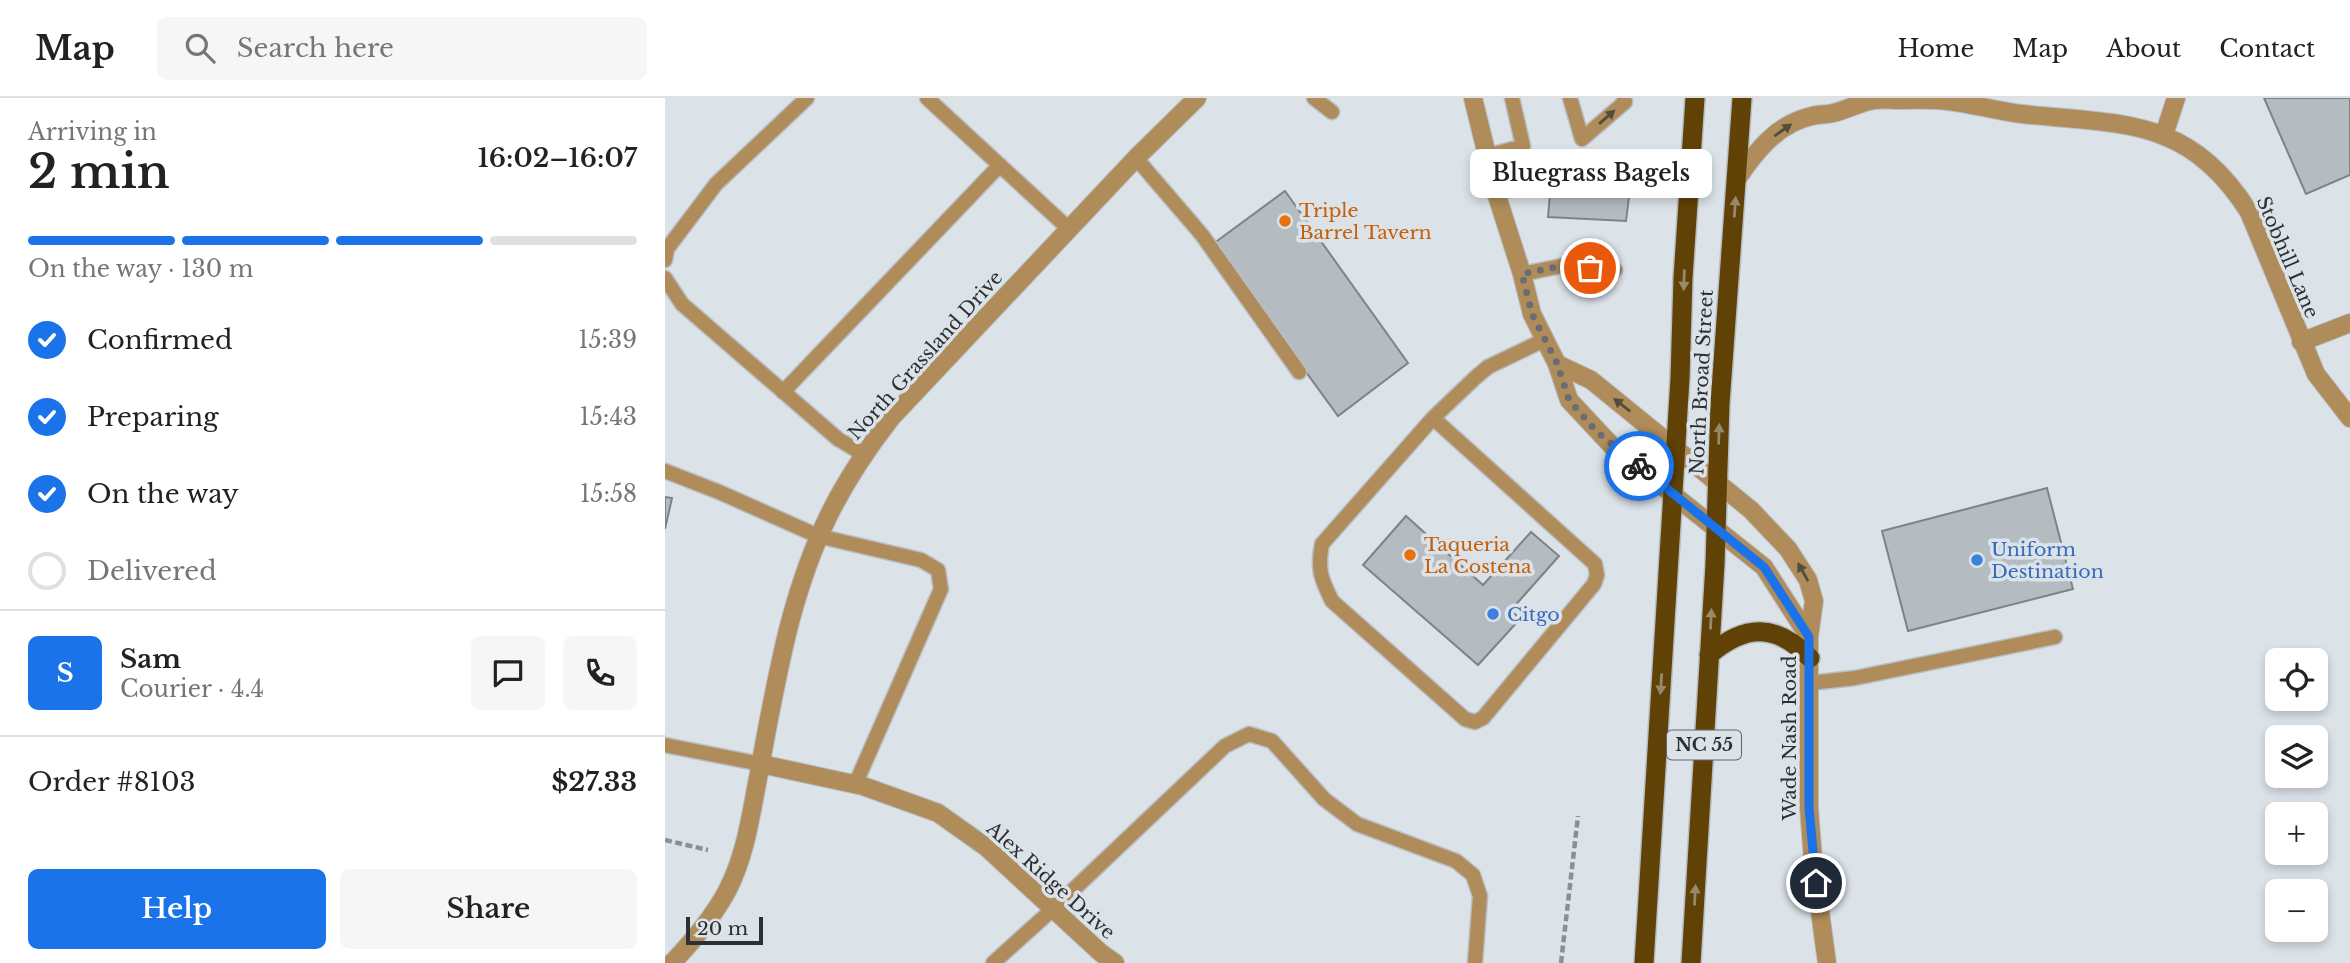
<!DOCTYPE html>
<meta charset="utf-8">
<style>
:root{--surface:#fff;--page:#f6f6f6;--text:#222;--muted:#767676;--line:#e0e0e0;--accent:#1a73e8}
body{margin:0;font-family:"Libre Baskerville",serif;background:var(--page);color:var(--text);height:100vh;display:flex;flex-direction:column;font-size:26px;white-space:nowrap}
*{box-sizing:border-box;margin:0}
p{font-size:23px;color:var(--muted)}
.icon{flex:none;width:38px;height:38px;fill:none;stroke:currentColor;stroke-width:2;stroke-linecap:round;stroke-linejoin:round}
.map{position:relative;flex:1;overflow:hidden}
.side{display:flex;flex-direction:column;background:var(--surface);width:665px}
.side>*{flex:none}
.fabs{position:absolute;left:1600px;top:550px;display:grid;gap:14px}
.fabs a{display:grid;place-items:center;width:63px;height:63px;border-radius:10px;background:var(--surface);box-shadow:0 4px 10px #0003;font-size:35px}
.scale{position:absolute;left:21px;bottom:18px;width:77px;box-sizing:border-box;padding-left:7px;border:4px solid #2d3032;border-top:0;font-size:19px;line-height:24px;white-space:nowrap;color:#2d3032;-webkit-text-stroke:5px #dbe2e8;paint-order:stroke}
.pin{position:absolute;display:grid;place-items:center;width:60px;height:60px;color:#fff;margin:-30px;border:4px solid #fff;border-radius:50%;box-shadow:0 2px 7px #0007}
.courier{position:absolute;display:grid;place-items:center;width:70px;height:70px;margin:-35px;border:5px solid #1a73e8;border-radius:50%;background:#fff;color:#222;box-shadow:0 2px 9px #0007}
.bubble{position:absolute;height:49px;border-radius:10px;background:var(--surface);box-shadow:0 4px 10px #0003;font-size:23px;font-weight:600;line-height:49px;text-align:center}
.headline em{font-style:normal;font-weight:600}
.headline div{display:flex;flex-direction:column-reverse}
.headline{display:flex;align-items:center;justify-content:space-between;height:119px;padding:0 28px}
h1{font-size:46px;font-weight:600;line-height:52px}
.bar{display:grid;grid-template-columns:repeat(4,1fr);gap:10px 7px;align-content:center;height:84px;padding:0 28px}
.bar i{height:9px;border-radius:5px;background:var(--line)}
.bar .active{background:var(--accent)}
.bar p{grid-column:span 4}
.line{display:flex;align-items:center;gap:18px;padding:0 28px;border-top:2px solid var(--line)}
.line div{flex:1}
.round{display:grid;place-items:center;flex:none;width:74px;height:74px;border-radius:10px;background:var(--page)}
ol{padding:0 28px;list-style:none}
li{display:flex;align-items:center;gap:21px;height:77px}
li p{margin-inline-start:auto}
li .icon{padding:7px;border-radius:50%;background:var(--accent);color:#fff;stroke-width:4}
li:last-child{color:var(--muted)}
li i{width:38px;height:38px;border:4px solid var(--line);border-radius:50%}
.cta{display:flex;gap:14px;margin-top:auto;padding:14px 28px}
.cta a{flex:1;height:80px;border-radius:10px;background:var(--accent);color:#fff;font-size:28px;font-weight:600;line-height:80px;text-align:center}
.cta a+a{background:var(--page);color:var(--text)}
header{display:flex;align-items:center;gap:42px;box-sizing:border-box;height:98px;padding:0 35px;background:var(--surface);border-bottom:2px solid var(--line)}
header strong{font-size:33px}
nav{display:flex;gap:38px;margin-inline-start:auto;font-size:24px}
.search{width:490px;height:63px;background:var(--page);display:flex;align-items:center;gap:18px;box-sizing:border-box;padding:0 24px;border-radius:10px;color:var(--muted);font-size:26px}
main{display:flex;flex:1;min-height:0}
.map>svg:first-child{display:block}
.building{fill:#b4bbc1;stroke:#7d8389;stroke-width:2}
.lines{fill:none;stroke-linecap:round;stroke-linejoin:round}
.service-casing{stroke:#b8bec4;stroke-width:17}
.minor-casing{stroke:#b8bec4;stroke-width:20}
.trunk-casing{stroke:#b8bec4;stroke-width:22}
.path{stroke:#8a8f94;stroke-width:4.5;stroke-dasharray:7 3.5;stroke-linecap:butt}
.service{stroke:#af8c59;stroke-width:14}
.minor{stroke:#af8c59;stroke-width:18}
.trunk{stroke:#604106;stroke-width:19}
.oneway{fill:#544c3e}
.oneway2{fill:#97896c}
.done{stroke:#6a6e72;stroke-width:7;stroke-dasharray:0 12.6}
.route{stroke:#1a73e8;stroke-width:9}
.food-dot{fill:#e8710a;stroke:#dbe2e8;stroke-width:2.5}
.shop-dot{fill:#3f7fe0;stroke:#dbe2e8;stroke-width:2.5}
.labels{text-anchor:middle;stroke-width:7;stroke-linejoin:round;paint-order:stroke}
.shield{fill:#dbe2e8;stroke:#616569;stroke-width:2}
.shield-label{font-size:18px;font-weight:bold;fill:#2d3032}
.food-label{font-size:19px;fill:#c56008;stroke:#dbe2e8;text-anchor:start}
.street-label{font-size:19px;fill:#2d3032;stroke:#dbe2e8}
.shop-label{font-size:19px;fill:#366cbe;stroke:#dbe2e8;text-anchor:start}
</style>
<header>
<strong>Map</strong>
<div class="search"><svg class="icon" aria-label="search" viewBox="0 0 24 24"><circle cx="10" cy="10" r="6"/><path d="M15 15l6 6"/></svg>Search here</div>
<nav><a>Home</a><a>Map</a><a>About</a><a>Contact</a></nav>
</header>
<main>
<section class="side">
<div class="headline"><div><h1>2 min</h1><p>Arriving in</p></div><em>16:02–16:07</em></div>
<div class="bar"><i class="active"></i><i class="active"></i><i class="active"></i><i></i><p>On the way · 130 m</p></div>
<ol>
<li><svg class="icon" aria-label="check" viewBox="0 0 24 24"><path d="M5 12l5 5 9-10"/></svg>Confirmed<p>15:39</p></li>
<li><svg class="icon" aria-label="check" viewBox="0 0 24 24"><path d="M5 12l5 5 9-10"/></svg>Preparing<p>15:43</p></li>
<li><svg class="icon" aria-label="check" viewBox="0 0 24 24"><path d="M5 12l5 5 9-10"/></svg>On the way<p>15:58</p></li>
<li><i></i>Delivered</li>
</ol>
<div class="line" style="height:126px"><b class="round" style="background:var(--accent);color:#fff">S</b><div><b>Sam</b><p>Courier · 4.4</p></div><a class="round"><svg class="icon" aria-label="chat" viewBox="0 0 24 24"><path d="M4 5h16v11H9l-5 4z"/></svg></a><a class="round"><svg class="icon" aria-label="phone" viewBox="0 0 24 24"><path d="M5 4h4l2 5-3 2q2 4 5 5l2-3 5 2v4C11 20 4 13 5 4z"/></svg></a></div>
<div class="line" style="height:91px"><div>Order #8103</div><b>$27.33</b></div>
<div class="cta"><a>Help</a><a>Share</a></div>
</section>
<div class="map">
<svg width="1685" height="865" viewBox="0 0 1685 865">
<rect width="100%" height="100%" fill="#dbe2e8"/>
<path class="building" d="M1599 0H1685V77L1641 96Z
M936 54 969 58 961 123 883 119 886 84 933 88Z
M620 93 743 265 673 318 548 146Z
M1382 390 1408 491 1243 533 1217 433Z
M0 399 7 400 0 431Z
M741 418 818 487 866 434 894 458 846 512 855 521 813 567 698 467Z"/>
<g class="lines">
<g class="service-casing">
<path id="service" d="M262 0 404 131
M649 0 667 14
M905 0 917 41 960 4 959 0
M822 58 858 48 847 0
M471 60 537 137 634 274
M0 162 2 151 51 86 142 0
M857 176 901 167 950 172
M0 180 17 206 173 341 198 356
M118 294 335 67
M768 320 930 466 932 477 929 486 818 620 810 624 800 621 667 503C656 481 652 471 657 446L768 320 811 279 823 269 879 242
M0 373 54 394 153 438 256 462 273 472 276 491 190 687
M1145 585 1190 580 1390 539
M0 647 96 666
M328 865 389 810 560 648 584 636 607 643 659 701 692 726 791 763 808 777 815 798 810 865"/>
</g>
<g class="minor-casing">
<path id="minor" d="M808 0 832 98 857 176 867 216 892 266 904 302 947 348 1099 469 1144 539
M1499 37 1511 0
M1072 81C1090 54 1113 25 1147 18 1154 16 1161 17 1168 15 1182 12 1195 4 1209 2 1217 1 1227 2 1235 2 1251 2 1267 1 1283 3 1308 6 1332 13 1357 16 1457 27 1523 18 1584 114L1651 276 1685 320
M1636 244 1685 225
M892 266 926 282 1086 412 1123 451 1143 482 1149 503 1144 539V710L1148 762 1162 865
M96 666 198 688 273 715 321 749 436 855 450 865
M7 865C28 843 47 821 62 793 81 757 86 715 94 675 103 625 112 574 125 524 147 442 174 387 226 320L471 60 532 0"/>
</g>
<g class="trunk-casing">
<path id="trunk" d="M1044 557C1080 526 1111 525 1145 560
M979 865 1015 280 1018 180 1030 0
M1026 865 1050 466 1055 306 1077 0"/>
</g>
<path class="path" d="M0 742 43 752
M896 865 913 718"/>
<use href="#service" class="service"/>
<use href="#minor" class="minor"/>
<use href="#trunk" class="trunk"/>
</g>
<defs><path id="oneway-solid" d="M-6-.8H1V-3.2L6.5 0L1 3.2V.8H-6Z" transform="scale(1.75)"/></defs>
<g class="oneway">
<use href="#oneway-solid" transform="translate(942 19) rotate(-41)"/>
<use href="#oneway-solid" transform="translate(1118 32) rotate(-35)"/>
<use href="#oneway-solid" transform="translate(957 307) rotate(-142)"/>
<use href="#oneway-solid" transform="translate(1138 474) rotate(-119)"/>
</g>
<g class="oneway2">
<use href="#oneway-solid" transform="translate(1070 109) rotate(-86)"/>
<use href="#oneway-solid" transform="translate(1019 182) rotate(92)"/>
<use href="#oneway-solid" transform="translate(1054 336) rotate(-88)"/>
<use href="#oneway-solid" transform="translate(1046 521) rotate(-87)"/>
<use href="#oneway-solid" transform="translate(996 586) rotate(94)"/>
<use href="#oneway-solid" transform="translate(1030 797) rotate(-87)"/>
</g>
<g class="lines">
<path class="done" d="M925 170 901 167 857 176 867 216 892 265 904 302 931 333 974 368"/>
<path class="route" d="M974 368 1099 469 1144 539V710L1151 785"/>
</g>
<g class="food-dot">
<circle cx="620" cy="123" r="7"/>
<circle cx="745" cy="457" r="7"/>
</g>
<g class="shop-dot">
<circle cx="1312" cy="462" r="7"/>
<circle cx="828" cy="516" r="7"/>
</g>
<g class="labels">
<rect class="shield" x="1002" y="632.5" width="74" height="29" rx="5"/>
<g class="shield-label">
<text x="1039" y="653">NC 55</text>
</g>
<g class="food-label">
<text x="634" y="119">Triple<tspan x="634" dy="22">Barrel Tavern</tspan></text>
<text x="759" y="453">Taqueria<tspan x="759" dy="22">La Costena</tspan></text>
</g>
<g class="street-label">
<text transform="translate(1623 159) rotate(67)" y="7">Stobhill Lane</text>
<text transform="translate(260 257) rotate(-48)" y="7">North Grassland Drive</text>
<text transform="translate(1036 284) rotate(-87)" y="7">North Broad Street</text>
<text transform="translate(1124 640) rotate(-90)" y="7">Wade Nash Road</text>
<text transform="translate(386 782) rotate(42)" y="7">Alex Ridge Drive</text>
</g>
<g class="shop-label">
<text x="1326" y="458">Uniform<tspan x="1326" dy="22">Destination</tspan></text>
<text x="842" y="523">Citgo</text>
</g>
</g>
</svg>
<div class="fabs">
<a><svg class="icon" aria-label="locate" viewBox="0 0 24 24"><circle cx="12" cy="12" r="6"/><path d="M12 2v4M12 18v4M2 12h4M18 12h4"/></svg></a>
<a><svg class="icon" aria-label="layers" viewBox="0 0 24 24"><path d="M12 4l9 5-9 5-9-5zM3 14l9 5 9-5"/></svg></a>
<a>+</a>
<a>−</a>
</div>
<div class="scale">20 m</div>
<div class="pin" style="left:925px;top:170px;background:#ea580c"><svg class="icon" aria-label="bag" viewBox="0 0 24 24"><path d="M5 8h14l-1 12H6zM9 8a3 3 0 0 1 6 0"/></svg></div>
<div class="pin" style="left:1151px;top:785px;background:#1f2937"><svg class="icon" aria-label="home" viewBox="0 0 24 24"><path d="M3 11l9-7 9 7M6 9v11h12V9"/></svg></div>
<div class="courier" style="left:974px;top:368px"><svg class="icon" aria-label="bike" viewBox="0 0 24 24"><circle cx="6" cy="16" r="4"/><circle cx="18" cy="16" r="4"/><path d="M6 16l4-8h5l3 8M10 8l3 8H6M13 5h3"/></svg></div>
<div class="bubble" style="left:805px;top:51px;width:242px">Bluegrass Bagels</div>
</div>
</main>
